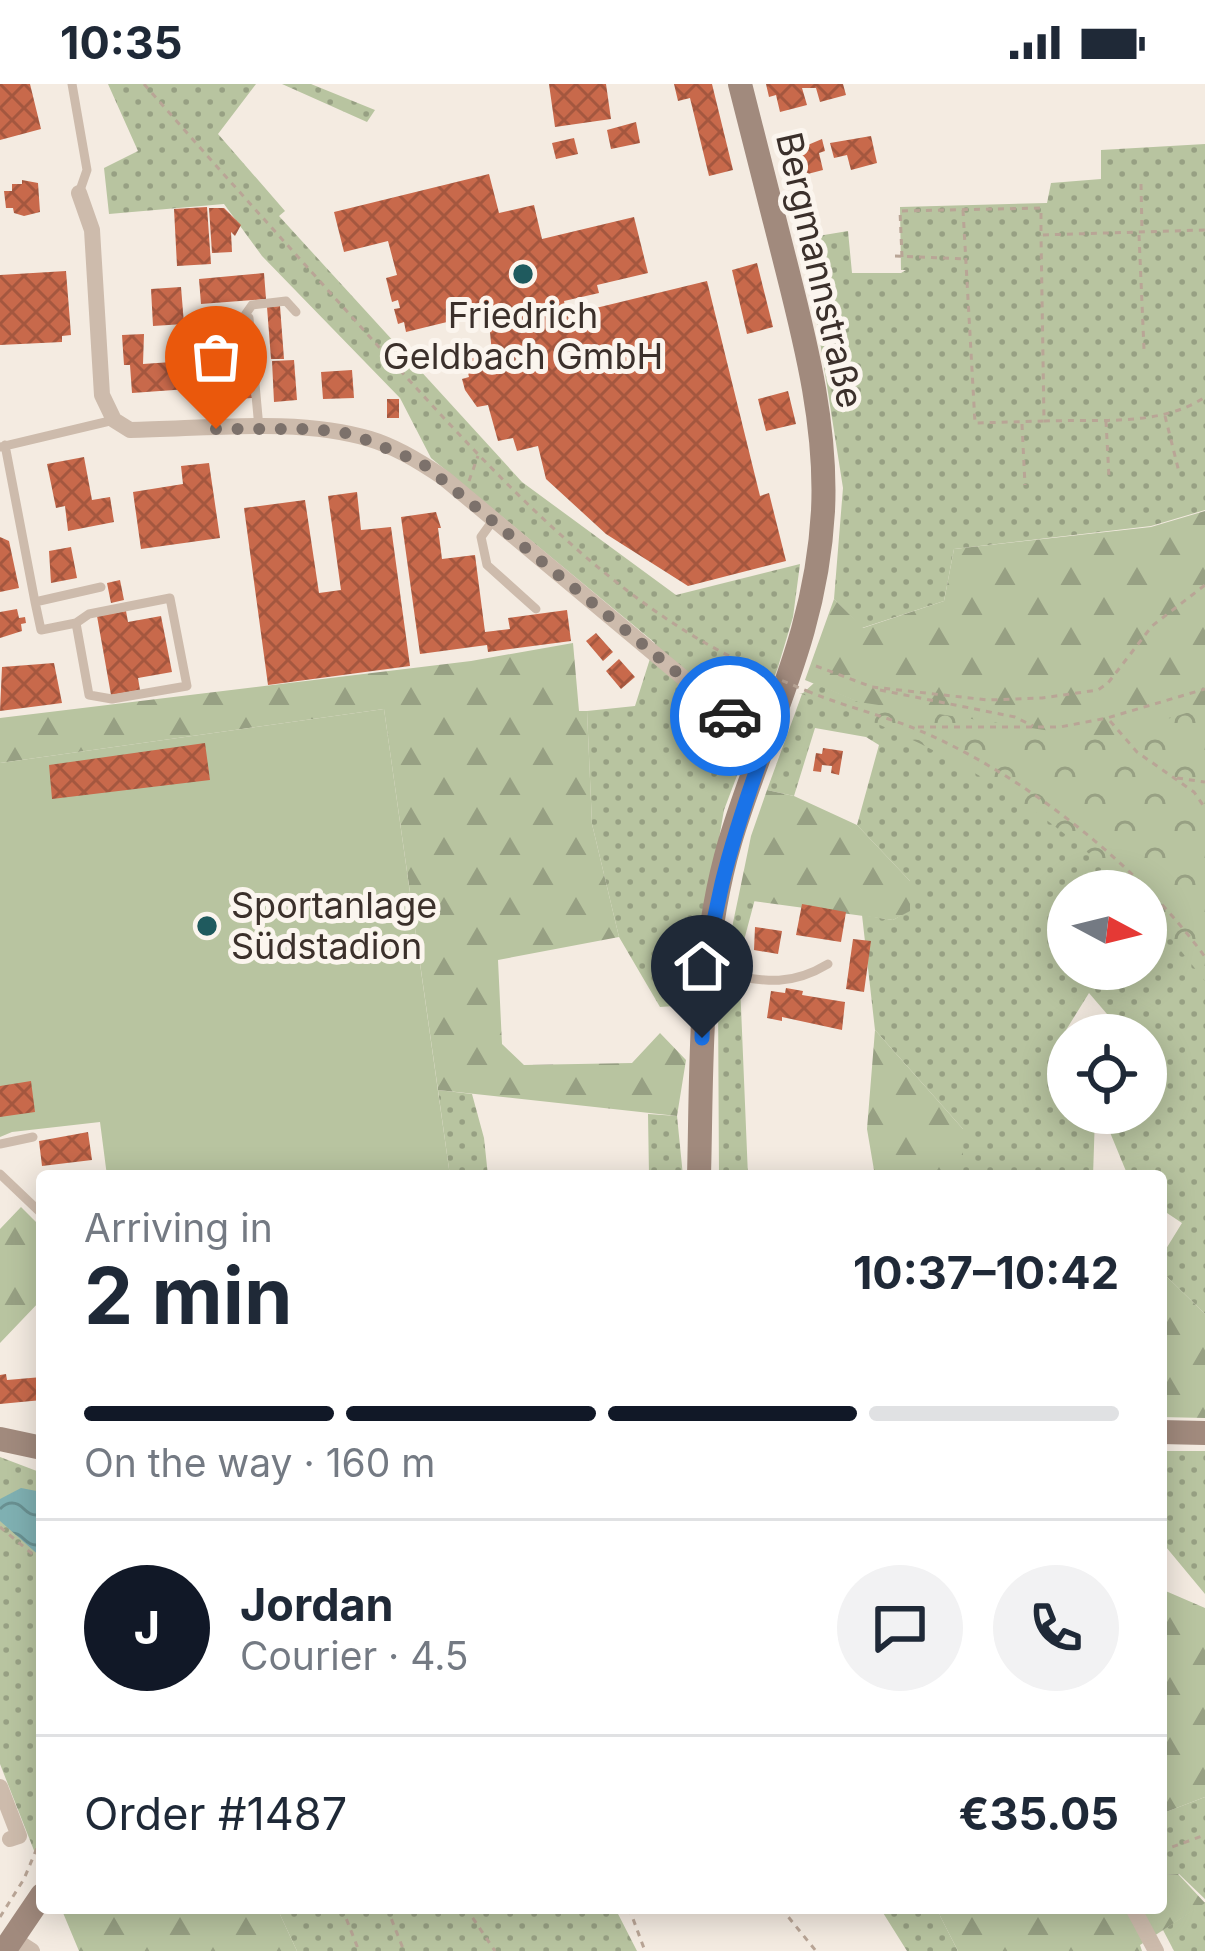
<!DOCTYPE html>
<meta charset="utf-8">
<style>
:root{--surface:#fff;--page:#f2f2f3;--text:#1f2937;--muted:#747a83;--line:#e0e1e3;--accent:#111827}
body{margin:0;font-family:Inter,sans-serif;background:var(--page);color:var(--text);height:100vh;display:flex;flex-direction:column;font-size:45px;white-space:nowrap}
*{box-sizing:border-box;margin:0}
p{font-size:39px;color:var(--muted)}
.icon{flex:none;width:66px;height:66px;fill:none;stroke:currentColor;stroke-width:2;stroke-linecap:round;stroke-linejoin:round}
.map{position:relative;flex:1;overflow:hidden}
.drawer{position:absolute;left:36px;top:1086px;width:1131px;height:744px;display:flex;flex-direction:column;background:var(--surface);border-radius:12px;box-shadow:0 6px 30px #0003}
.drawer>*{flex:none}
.needle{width:78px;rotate:97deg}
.tools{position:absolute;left:1047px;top:786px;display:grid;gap:24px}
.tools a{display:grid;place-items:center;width:120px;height:120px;border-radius:50%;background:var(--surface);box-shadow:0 6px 30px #0003;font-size:60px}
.pin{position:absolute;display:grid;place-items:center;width:102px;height:102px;color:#fff;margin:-123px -51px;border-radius:50% 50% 50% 0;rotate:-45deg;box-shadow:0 0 12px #0007}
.pin .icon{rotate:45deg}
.courier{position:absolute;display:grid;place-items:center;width:120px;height:120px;margin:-60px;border:9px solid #1a73e8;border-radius:50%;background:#fff;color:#222;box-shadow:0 3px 15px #0007}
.overview em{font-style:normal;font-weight:700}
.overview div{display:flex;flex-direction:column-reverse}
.overview{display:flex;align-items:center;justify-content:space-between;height:204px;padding:0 48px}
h1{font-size:78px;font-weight:700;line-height:90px}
.bar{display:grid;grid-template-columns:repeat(4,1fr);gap:18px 12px;align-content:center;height:144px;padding:0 48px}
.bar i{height:15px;border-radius:9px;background:var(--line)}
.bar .active{background:var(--accent)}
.bar p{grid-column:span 4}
.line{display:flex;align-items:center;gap:30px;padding:0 48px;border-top:3px solid var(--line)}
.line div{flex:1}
.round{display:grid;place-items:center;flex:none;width:126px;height:126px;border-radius:63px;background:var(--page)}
.status{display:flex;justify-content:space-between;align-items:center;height:84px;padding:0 60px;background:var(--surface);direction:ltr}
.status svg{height:33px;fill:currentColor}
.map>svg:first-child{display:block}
.grass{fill:url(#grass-dots);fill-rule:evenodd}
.forest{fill:url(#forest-firs)}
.park{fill:url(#park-crowns)}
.pitch{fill:#b8c4a0}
.water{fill:url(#water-waves)}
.building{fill:url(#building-cross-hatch)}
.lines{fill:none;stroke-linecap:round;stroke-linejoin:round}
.path{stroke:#b9a596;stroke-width:3;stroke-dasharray:6 6;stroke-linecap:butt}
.lane{stroke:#cdbbac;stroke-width:9}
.street{stroke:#cdbbac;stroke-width:16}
.secondary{stroke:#a18a7d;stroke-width:24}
.path-bridge{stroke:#b9a596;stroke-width:3;stroke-dasharray:6 6;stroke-linecap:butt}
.done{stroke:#7c716b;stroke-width:12;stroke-dasharray:0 21.6}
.route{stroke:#1a73e8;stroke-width:15}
.poi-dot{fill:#1f5a5e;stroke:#fbf5ee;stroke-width:4.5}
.labels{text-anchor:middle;stroke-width:10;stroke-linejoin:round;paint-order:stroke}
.street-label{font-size:36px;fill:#3b302b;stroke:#fbf5ee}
.poi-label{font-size:36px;fill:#3b302b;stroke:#fbf5ee}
</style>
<div class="status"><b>10:35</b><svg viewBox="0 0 49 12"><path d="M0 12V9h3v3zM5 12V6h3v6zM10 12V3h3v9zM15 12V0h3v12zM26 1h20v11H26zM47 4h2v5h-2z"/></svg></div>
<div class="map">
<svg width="1205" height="1867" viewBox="0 0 1205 1867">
<defs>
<pattern id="grass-dots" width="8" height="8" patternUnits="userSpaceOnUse" patternTransform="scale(3)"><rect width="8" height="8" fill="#b8c4a0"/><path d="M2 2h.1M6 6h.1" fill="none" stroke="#97a083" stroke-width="1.8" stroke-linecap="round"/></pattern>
<pattern id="forest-firs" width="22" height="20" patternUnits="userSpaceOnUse" patternTransform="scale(3)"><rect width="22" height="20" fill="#b8c4a0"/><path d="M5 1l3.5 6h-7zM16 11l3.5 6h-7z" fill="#97a083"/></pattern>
<pattern id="park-crowns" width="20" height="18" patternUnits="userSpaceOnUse" patternTransform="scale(3)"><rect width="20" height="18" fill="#b8c4a0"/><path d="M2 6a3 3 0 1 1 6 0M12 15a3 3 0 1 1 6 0" fill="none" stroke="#97a083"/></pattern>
<pattern id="water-waves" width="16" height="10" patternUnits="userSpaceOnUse" patternTransform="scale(3)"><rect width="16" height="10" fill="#7fb0b2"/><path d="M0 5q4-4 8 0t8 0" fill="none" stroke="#699091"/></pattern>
<pattern id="building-cross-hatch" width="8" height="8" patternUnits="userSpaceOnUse" patternTransform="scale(3)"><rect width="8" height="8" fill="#c8694b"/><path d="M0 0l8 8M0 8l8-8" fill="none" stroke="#a4573f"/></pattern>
</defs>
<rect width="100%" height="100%" fill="#f4ebe1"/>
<path class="grass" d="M108 0H256L218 50 285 127 279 132 522 398 676 511 800 480 793 533 778 583 724 726 690 921 660 923 619 853 592 740 587 627 635 622 655 559 431 374 400 314 262 172 224 120 109 130 104 84 138 67Z
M282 0H311L375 26 367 38Z
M1205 60V426L1151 442 954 465 944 517 862 544 834 515 843 404 810 194 790 128 818 152 848 147 852 189H901L906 186H901L900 123 1047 119 1051 99 1101 95V66Z
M814 599 982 669 1205 852V1230L1161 1187V1173L1182 1139 1161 1125V1092H1128L1102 1029H1146V988L1152 983 1146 976V951H1125L1089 909 1053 967 1068 991V1029L1095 1032 1093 1092H963V1045L875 946 862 831 893 836 910 826V797L857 741 879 661 866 653 815 644 794 712 767 706 802 610ZM1068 807H1146V885H1068Z
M738 815H755L739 875 748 1092H719L718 910Z
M438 1006 472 1010 484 1054 488 1092H450Z
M648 1030 677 1032 683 1092H649Z
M1161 1367H1205V1510L1161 1457Z
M0 1373 42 1389V1740L35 1769 0 1680Z
M1205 1713V1815L1179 1790 1161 1791V1734L1166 1728Z
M1205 1818V1867H1174L1163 1846Z
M277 1824H615L637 1867H297Z
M880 1824H936L958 1867H907Z"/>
<path class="forest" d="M1205 427V852L982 669 805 596 834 515 863 544 944 517 954 465 1151 443Z
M573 559 579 627H587L592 740 619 853 498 876 502 960 524 981 632 979 660 949 686 976 677 1032 438 1006 384 625 0 679V634L471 577Z
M767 706 794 712 857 741 910 797V827L893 836 738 815 751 752Z
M875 946 963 1045V1092H875L867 1045Z
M21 1123 42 1144V1215L0 1259V1145Z
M1161 1187 1205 1230V1334L1161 1333Z
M1161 1505 1205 1524V1713L1166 1728 1161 1734Z
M1178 1790 1205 1819 1140 1861 1142 1867H958L936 1824H1161V1791Z
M61 1824H277L297 1867H79Z"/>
<path class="park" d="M799 609 1091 653H1111L1205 623V897L1146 823V807H1130C1035 714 924 653 799 609Z"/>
<path class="pitch" d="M384 625 450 1092H107L100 1038 12 1048 0 1053V679Z"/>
<path class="water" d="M21 1404 42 1408V1474L0 1437V1415Z"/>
<path class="building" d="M0 0H30L41 45 0 56Z
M549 0H606L611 35 555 43Z
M674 0H712L733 86 709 92 690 14 678 17Z
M766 0H843L846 11 820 18 816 4H802L807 21 780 28 776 11 769 13Z
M636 38 640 59 611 65 607 46Z
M871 52 877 79 851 86 847 71 834 74 830 59Z
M574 54 578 70 556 75 552 59Z
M822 55 825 67 819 69 823 86 796 93 793 78 786 80 783 65 803 63Z
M489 90 499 129 534 121 542 155 634 133 648 189 597 201 599 209 564 217 567 231 707 197 760 412 769 409 786 477 688 502 606 450 546 395 538 362 517 367 513 354 498 357 488 321 477 323 465 306 462 295 469 293 465 276 492 269 488 228 406 248 404 238 398 240 394 225 400 224 398 216 392 218 386 194 397 191 388 157 344 168 334 128Z
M22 96 38 99 40 128 24 132 14 129 13 124H6L4 107H12V100H22Z
M207 123 211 180 177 182 174 125Z
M209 124H224L241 141 235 152 231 148 232 168 212 169Z
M757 179 773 243 747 250 732 186Z
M66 187 71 251 62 252V258L0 261V191Z
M264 189 266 215 201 220 199 195Z
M181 203 184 240 153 242 151 205Z
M280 222 284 275H271L267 223Z
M243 240 252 314 208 317 207 306 199 307 198 292 231 290 228 241Z
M144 250 143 280 186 277 188 305 132 309 130 281H124L122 251Z
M294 276 297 316 274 318 272 277Z
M352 286 354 314 323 315 321 288Z
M788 307 796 340 766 347 758 315Z
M387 315H399V334H387Z
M84 373 92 416 110 413 114 438 68 447 65 422 56 424 47 380Z
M209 379 220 454 141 465 133 408 183 400 181 382Z
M357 408 361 446 391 443 410 582 268 601 244 424 305 416 319 509 341 506 328 412Z
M436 428 441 444H438L442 475 475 471 485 548 510 545 508 534 567 526 571 557 488 568 487 561 420 570 401 433Z
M0 453 9 457 19 504 0 508Z
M71 463 77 494 51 499 49 467Z
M120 496 124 516 111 519 107 499Z
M17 525 19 534 25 533 26 539 21 540 22 547 0 554V528Z
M126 527 128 538 161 532 172 588 138 594 140 606 111 611 97 532Z
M596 549 613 568 603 577 586 557Z
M619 575 635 593 621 605 606 587Z
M54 579 62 619 0 627 2 583Z
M205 659 210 696 52 715 49 681Z
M823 664 843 667 839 691 831 689 832 682 822 681 821 688 813 687 816 669 822 670Z
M802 820 846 828 841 858 796 851Z
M755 843 782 847 778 870 754 866Z
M853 855 871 857 864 908 846 905Z
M786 904 803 907 802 911 845 918 842 946 782 933V937L767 934 771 907 785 909Z
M31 997 35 1028 0 1033V1002Z
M88 1048 92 1076 42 1082 39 1057Z
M6 1290 7 1296 42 1293V1316L0 1320V1291Z"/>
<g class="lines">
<path class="path" d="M144 0C218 85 294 168 369 252 480 374 615 529 771 591
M1141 100 1142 148
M963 126 975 339 1044 337 1041 151
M1139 151 1144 265
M895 172 965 175
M902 173 900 127 1041 124V151L1205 146
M1165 332 1179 388
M1044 337C1096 335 1161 343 1205 313
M1106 337 1109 393
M1022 340 1025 401
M469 397 478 372
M816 582 872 603 988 616 1042 614 1098 606 1108 599 1152 542 1205 501
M880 606 1015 633 1033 642
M807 607C841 621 877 630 911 643 1018 686 1138 780 1205 873
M1110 637 1137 668 1194 708 1205 724
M918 643H1060L1107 634 1205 605
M1177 694 1205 698
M0 1443 42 1478
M1161 1767 1205 1751
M342 1824 359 1867
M387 1824 404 1867
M466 1824 495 1867
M629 1824 645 1867
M781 1824 816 1867
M0 1833 24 1795 42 1752"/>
<path class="lane" d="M72 0 87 86 79 109
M245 231 252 221 286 217 296 228
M217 233 249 234 259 344
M5 361 35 518 101 503
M0 363 114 336
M494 435 481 453 487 481 536 525
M35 518 41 546 76 539 89 611 112 615 187 602 170 514 89 530 76 539
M710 888C757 895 785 906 828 880
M0 1060 33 1053
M0 1090 42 1130"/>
<path class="street" d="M79 109 92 146 102 311 114 336 130 346C204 345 300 333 370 355 397 363 421 378 444 394L735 637 769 653
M0 1703 19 1752 10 1755
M1133 1824 1156 1867
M15 1856 32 1867"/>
<path class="secondary" d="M699 1092C702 980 698 867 730 758 765 641 816 555 823 427 827 345 807 264 787 185 771 124 756 62 740 0
M1161 1348 1205 1349
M0 1355 42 1364
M4 1867 42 1811"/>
<path class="path-bridge" d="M771 592 807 607"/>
</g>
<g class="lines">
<path class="done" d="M216 345H314L352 350 422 379 730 632"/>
<path class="route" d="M702 954C705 839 730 758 769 652L730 632"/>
</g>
<g class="poi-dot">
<circle cx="523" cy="190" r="12"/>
<circle cx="207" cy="842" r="12"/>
</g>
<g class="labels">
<g class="street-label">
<text transform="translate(820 186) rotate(77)" y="13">Bergmannstraße</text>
</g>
<g class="poi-label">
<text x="523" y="244">Friedrich<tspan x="523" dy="41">Geldbach GmbH</tspan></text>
<text x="231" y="834" text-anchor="start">Sportanlage<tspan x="231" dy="41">Südstadion</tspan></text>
</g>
</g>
</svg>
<div class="tools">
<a><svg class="needle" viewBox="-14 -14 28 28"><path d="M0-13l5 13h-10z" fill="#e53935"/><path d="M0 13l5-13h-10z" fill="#747a83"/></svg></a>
<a><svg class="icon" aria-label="locate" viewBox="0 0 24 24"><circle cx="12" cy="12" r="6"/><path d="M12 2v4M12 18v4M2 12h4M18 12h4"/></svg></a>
</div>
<div class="pin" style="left:216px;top:345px;background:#ea580c"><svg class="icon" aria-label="bag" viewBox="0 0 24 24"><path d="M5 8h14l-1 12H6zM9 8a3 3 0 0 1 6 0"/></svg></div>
<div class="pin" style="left:702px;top:954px;background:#1f2937"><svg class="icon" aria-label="home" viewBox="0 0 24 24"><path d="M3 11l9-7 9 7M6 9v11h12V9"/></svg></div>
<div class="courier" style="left:730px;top:632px"><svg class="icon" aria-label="car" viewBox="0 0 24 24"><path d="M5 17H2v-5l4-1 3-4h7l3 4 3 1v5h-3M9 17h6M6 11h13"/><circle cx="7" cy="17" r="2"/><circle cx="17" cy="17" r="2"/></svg></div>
<section class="drawer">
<div class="overview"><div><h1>2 min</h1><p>Arriving in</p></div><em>10:37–10:42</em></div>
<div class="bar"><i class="active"></i><i class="active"></i><i class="active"></i><i></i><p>On the way · 160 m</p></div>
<div class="line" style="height:216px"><b class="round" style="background:var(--accent);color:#fff">J</b><div><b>Jordan</b><p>Courier · 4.5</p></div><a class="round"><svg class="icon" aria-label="chat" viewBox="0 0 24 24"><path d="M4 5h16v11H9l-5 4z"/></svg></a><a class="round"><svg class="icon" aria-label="phone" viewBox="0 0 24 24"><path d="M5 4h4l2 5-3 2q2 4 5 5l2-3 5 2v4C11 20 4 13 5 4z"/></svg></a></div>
<div class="line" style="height:156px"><div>Order #1487</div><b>€35.05</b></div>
</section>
</div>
